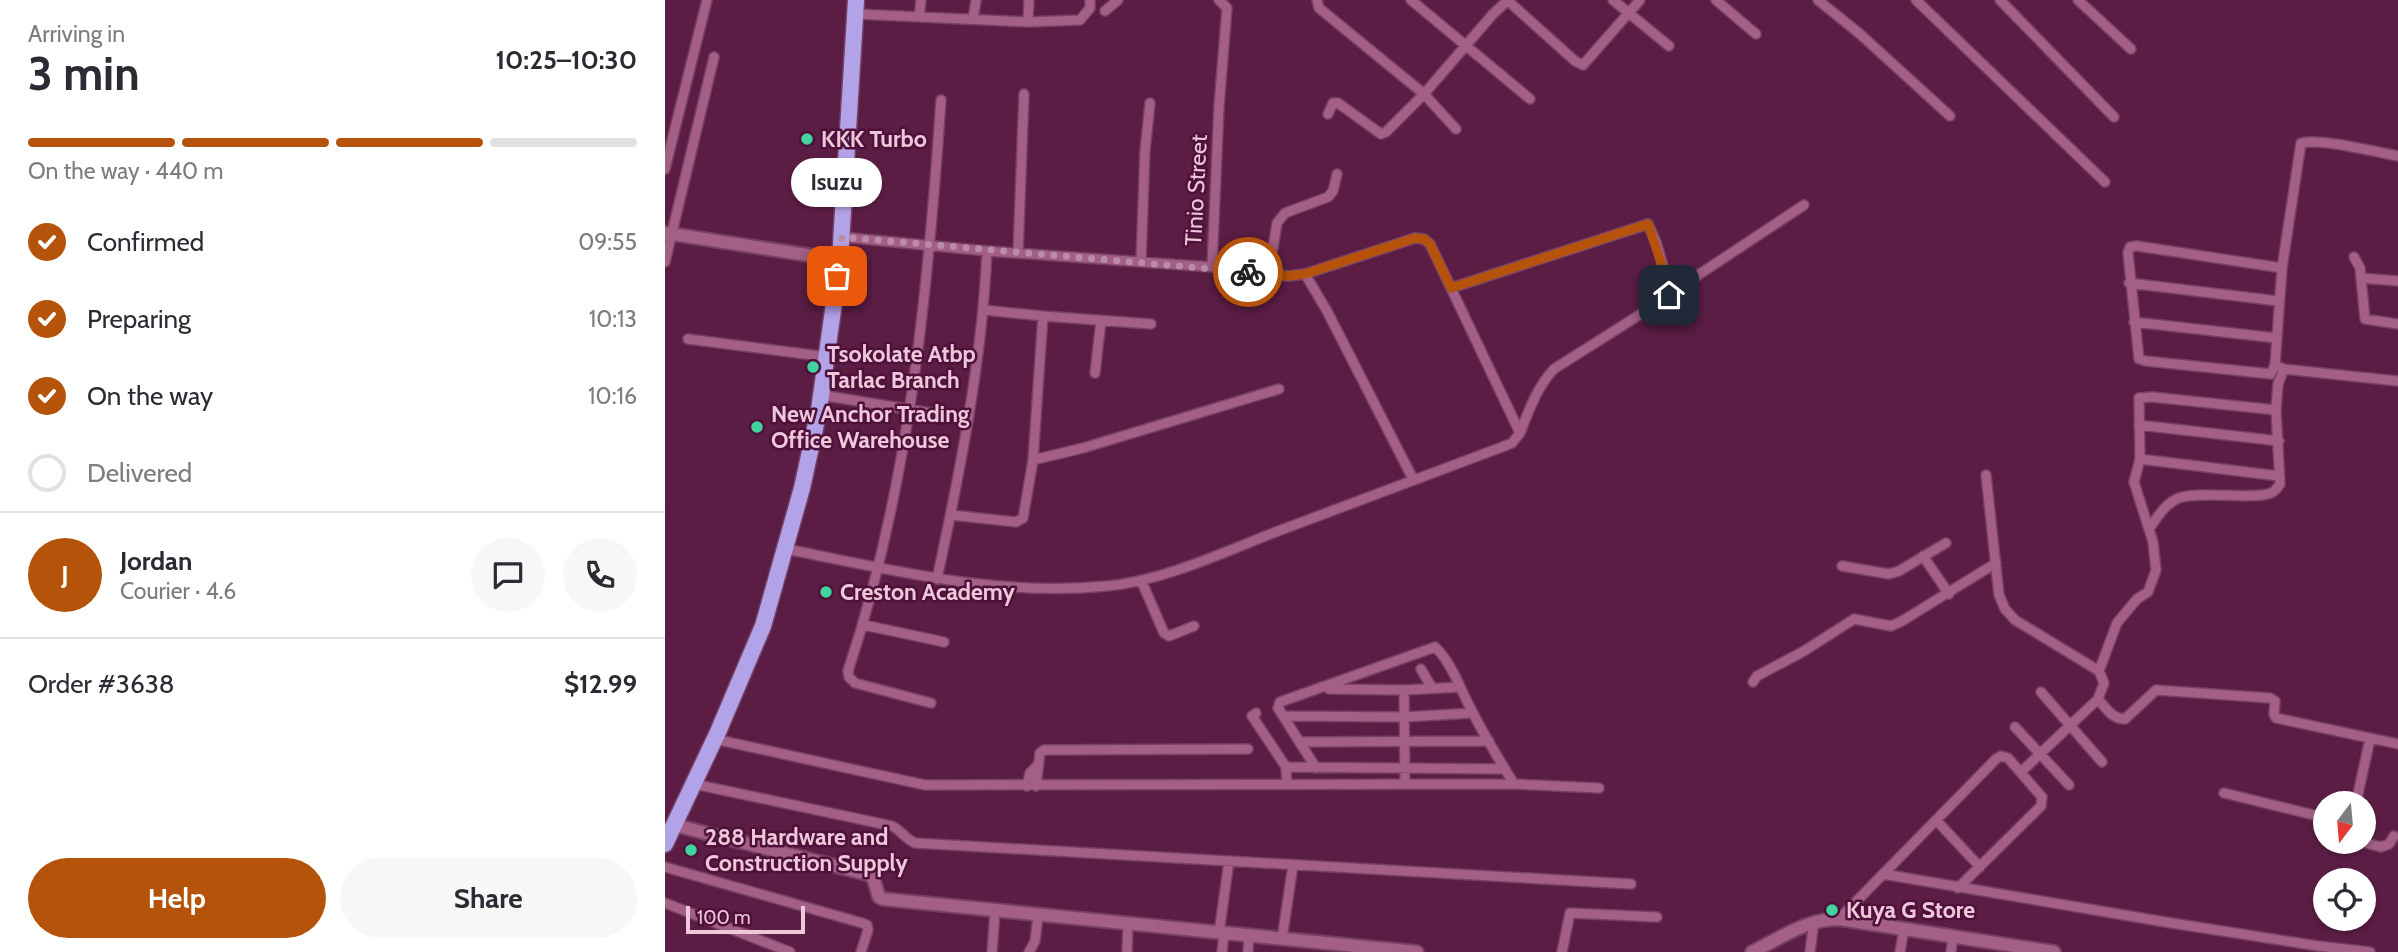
<!DOCTYPE html>
<meta charset="utf-8">
<style>
:root{--surface:#fff;--page:#f7f7f7;--text:#2b2b33;--muted:#7c7c81;--line:#e1e1e2;--accent:#b45309}
body{margin:0;font-family:Cabin,sans-serif;background:var(--page);color:var(--text);height:100vh;display:flex;flex-direction:column;font-size:26px;white-space:nowrap}
*{box-sizing:border-box;margin:0}
p{font-size:23px;color:var(--muted)}
.icon{flex:none;width:38px;height:38px;fill:none;stroke:currentColor;stroke-width:2;stroke-linecap:round;stroke-linejoin:round}
.map{position:relative;flex:1;overflow:hidden}
.drawer{display:flex;flex-direction:column;background:var(--surface);width:665px}
.drawer>*{flex:none}
.needle{width:46px;rotate:196deg}
.controls{position:absolute;left:1648px;top:791px;display:grid;gap:14px}
.controls a{display:grid;place-items:center;width:63px;height:63px;border-radius:50%;background:var(--surface);box-shadow:0 2px 5px #0004;font-size:35px}
.scale{position:absolute;left:21px;bottom:18px;width:119px;box-sizing:border-box;padding-left:7px;border:4px solid #eec7db;border-top:0;font-size:19px;line-height:24px;white-space:nowrap;color:#eec7db;-webkit-text-stroke:5px #4f1139;paint-order:stroke}
.pin{position:absolute;display:grid;place-items:center;width:60px;height:60px;color:#fff;margin:-30px;border-radius:14px;box-shadow:0 4px 10px #0006}
.courier{position:absolute;display:grid;place-items:center;width:70px;height:70px;margin:-35px;border:5px solid #b45309;border-radius:50%;background:#fff;color:#222;box-shadow:0 2px 9px #0007}
.bubble{position:absolute;height:49px;border-radius:24px;background:var(--surface);box-shadow:0 2px 5px #0004;font-size:23px;font-weight:700;line-height:49px;text-align:center}
.headline em{font-style:normal;font-weight:700}
.headline div{display:flex;flex-direction:column-reverse}
.headline{display:flex;align-items:center;justify-content:space-between;height:119px;padding:0 28px}
h1{font-size:46px;font-weight:700;line-height:52px}
.bar{display:grid;grid-template-columns:repeat(4,1fr);gap:10px 7px;align-content:center;height:84px;padding:0 28px}
.bar i{height:9px;border-radius:5px;background:var(--line)}
.bar .on{background:var(--accent)}
.bar p{grid-column:span 4}
.line{display:flex;align-items:center;gap:18px;padding:0 28px;border-top:2px solid var(--line)}
.line div{flex:1}
.round{display:grid;place-items:center;flex:none;width:74px;height:74px;border-radius:37px;background:var(--page)}
ol{padding:0 28px;list-style:none}
li{display:flex;align-items:center;gap:21px;height:77px}
li p{margin-inline-start:auto}
li .icon{padding:7px;border-radius:50%;background:var(--accent);color:#fff;stroke-width:4}
li:last-child{color:var(--muted)}
li i{width:38px;height:38px;border:4px solid var(--line);border-radius:50%}
.action{display:flex;gap:14px;margin-top:auto;padding:14px 28px}
.action a{flex:1;height:80px;border-radius:42px;background:var(--accent);color:#fff;font-size:28px;font-weight:700;line-height:80px;text-align:center}
.action a+a{background:var(--page);color:var(--text)}
main{display:flex;flex:1;min-height:0}
.map>svg:first-child{display:block}
.lines{fill:none;stroke-linecap:round;stroke-linejoin:round}
.minor-casing{stroke:#764063;stroke-width:12}
.tertiary-casing{stroke:#764063;stroke-width:16}
.trunk-casing{stroke:#764063;stroke-width:19}
.minor{stroke:#a35f86;stroke-width:9}
.tertiary{stroke:#a35f86;stroke-width:12}
.trunk{stroke:#b2a2e7;stroke-width:16}
.done{stroke:#bb8ca6;stroke-width:7;stroke-dasharray:0 12.6}
.route{stroke:#b45309;stroke-width:9}
.poi-dot{fill:#41d4a1;stroke:#4f1139;stroke-width:2.5}
.labels{text-anchor:middle;stroke-width:5;stroke-linejoin:round;paint-order:stroke}
.poi-label{font-size:23px;font-weight:bold;fill:#eec7db;stroke:#4f1139;text-anchor:start}
.street-label{font-size:23px;fill:#eec7db;stroke:#4f1139}
</style>
<main>
<section class="drawer">
<div class="headline"><div><h1>3 min</h1><p>Arriving in</p></div><em>10:25–10:30</em></div>
<div class="bar"><i class="on"></i><i class="on"></i><i class="on"></i><i></i><p>On the way · 440 m</p></div>
<ol>
<li><svg class="icon" aria-label="check" viewBox="0 0 24 24"><path d="M5 12l5 5 9-10"/></svg>Confirmed<p>09:55</p></li>
<li><svg class="icon" aria-label="check" viewBox="0 0 24 24"><path d="M5 12l5 5 9-10"/></svg>Preparing<p>10:13</p></li>
<li><svg class="icon" aria-label="check" viewBox="0 0 24 24"><path d="M5 12l5 5 9-10"/></svg>On the way<p>10:16</p></li>
<li><i></i>Delivered</li>
</ol>
<div class="line" style="height:126px"><b class="round" style="background:var(--accent);color:#fff">J</b><div><b>Jordan</b><p>Courier · 4.6</p></div><a class="round"><svg class="icon" aria-label="chat" viewBox="0 0 24 24"><path d="M4 5h16v11H9l-5 4z"/></svg></a><a class="round"><svg class="icon" aria-label="phone" viewBox="0 0 24 24"><path d="M5 4h4l2 5-3 2q2 4 5 5l2-3 5 2v4C11 20 4 13 5 4z"/></svg></a></div>
<div class="line" style="height:91px"><div>Order #3638</div><b>$12.99</b></div>
<div class="action"><a>Help</a><a>Share</a></div>
</section>
<div class="map">
<svg width="1733" height="952" viewBox="0 0 1733 952">
<rect width="100%" height="100%" fill="#5b1d44"/>
<g class="lines">
<g class="minor-casing">
<path id="minor" d="M652 0 654 8 759 94 791 129
M746 0 865 99
M842 0 910 61 918 65 975 0
M948 0 1004 46
M1051 0 1091 34
M1153 0 1195 34 1285 116
M1251 0 1440 182
M1335 0 1449 117
M1413 0 1466 49
M440 11 453 0
M191 14 363 22 415 20 425 8V0
M254 17 256 0
M308 19 311 0
M363 22 364 0
M663 114 668 103H673L716 134 721 132 759 94 828 14 843 0
M0 169 42 0
M177 237 322 251 547 267 554 106 562 8 554 0
M1472 246 1617 268 1610 365 1606 374 1481 361 1474 359 1463 253 1465 247Z
M353 253 359 94
M1689 257 1695 268 1700 319 1733 324
M476 261 480 151 485 103
M0 262 49 57
M1617 268 1636 143C1656 138 1711 152 1733 156
M598 274 608 248 612 223 620 213 663 197 668 191 672 174
M640 274 662 311 748 479
M1696 278 1733 281
M1464 283 1613 301
M786 288 983 224 991 242 1006 293 998 300 889 369C872 387 864 410 855 433
M1006 293 1139 205
M378 316 486 324
M1469 322 1611 338
M23 339 163 357
M1610 365 1619 369 1733 381
M430 373 436 321
M156 395 303 419
M1611 410 1613 384 1619 369
M1474 425 1614 441
M1475 459 1614 476
M368 460 418 448 614 389
M1321 475 1334 595 1340 609 1350 620 1434 671
M286 515 351 522 358 518 368 460 378 316 319 310
M121 549C228 570 332 597 442 586 497 581 557 553 608 533 685 504 761 475 837 447L847 443 855 433 765 244 759 239 750 238 640 274 623 276 547 267
M1258 556 1284 594
M1177 566 1224 574 1234 571 1281 543
M272 579C295 471 317 362 322 251
M476 580 499 633 504 636 529 626
M199 625 279 642
M756 669 767 688
M1088 682 1092 676 1139 651 1189 619 1226 626 1237 621 1331 563
M664 689 739 690 795 687
M739 690 740 784
M1376 692 1437 762
M1433 699C1441 708 1447 719 1460 719L1491 690 1605 698 1610 701 1609 714 1611 718 1733 744
M266 703 190 683 184 677 183 671C244 487 263 292 276 100
M591 713 587 716 621 767 622 784
M620 716 739 717 808 713
M1350 727 1404 785
M49 739 260 785 849 784 934 788
M636 742 824 741
M621 767 840 769
M651 768 613 708 615 702 770 647C788 664 796 692 808 713 820 737 835 761 849 784
M1356 772 1433 699 1439 683 1434 671 1452 623 1472 599 1483 592 1491 570 1488 542 1469 482 1475 459 1474 398 1487 397 1611 410 1615 484C1613 487 1611 490 1608 492 1593 501 1537 490 1514 498 1500 503 1492 518 1484 529
M29 784 227 826C236 830 240 839 250 843L966 884
M362 786 365 773 373 765
M371 786 375 753 379 750 583 749
M1559 793 1661 818
M1691 803 1705 739
M1271 820 1315 867
M1697 842 1716 847 1724 844 1729 836
M0 867 197 923 202 925 203 930 196 952
M1218 874 1500 922 1653 946 1705 952
M0 903 125 952
M1174 919 1331 759 1336 756 1343 758 1377 797 1376 806 1293 888
M554 933 564 861
M617 939 628 865
M327 952 330 912
M364 952 370 941 373 916
M462 952 463 925
M557 952 559 934
M583 952 584 936
M897 952 905 913 992 917
M1145 952 1149 921
M1235 952 1239 929
M1286 952 1288 936"/>
</g>
<g class="tertiary-casing">
<path id="tertiary" d="M0 233 175 260
M9 825 202 874 208 877 214 897 218 899 752 952
M1087 952C1116 938 1141 919 1174 919L1389 952"/>
</g>
<g class="trunk-casing">
<path id="trunk" d="M0 844 53 732 98 626 137 488 154 410 175 260 191 0"/>
</g>
<use href="#minor" class="minor"/>
<use href="#tertiary" class="tertiary"/>
<use href="#trunk" class="trunk"/>
</g>
<g class="lines">
<path class="done" d="M172 276 177 237 583 272"/>
<path class="route" d="M583 272 622 276 640 274 750 238 759 239 765 244 786 288 983 224 1006 293 1004 295"/>
</g>
<g class="poi-dot">
<circle cx="142" cy="139" r="7"/>
<circle cx="148" cy="367" r="7"/>
<circle cx="92" cy="427" r="7"/>
<circle cx="161" cy="592" r="7"/>
<circle cx="26" cy="850" r="7"/>
<circle cx="1167" cy="910" r="7"/>
</g>
<g class="labels">
<g class="poi-label">
<text x="156" y="147">KKK Turbo</text>
<text x="162" y="362">Tsokolate Atbp<tspan x="162" dy="26">Tarlac Branch</tspan></text>
<text x="106" y="422">New Anchor Trading<tspan x="106" dy="26">Office Warehouse</tspan></text>
<text x="175" y="600">Creston Academy</text>
<text x="40" y="845">288 Hardware and<tspan x="40" dy="26">Construction Supply</tspan></text>
<text x="1181" y="918">Kuya G Store</text>
</g>
<g class="street-label">
<text transform="translate(531 190) rotate(-87)" y="8">Tinio Street</text>
</g>
</g>
</svg>
<div class="controls">
<a><svg class="needle" viewBox="-14 -14 28 28"><path d="M0-13l5 13h-10z" fill="#e53935"/><path d="M0 13l5-13h-10z" fill="#7c7c81"/></svg></a>
<a><svg class="icon" aria-label="locate" viewBox="0 0 24 24"><circle cx="12" cy="12" r="6"/><path d="M12 2v4M12 18v4M2 12h4M18 12h4"/></svg></a>
</div>
<div class="scale">100 m</div>
<div class="pin" style="left:172px;top:276px;background:#ea580c"><svg class="icon" aria-label="bag" viewBox="0 0 24 24"><path d="M5 8h14l-1 12H6zM9 8a3 3 0 0 1 6 0"/></svg></div>
<div class="pin" style="left:1004px;top:295px;background:#1f2937"><svg class="icon" aria-label="home" viewBox="0 0 24 24"><path d="M3 11l9-7 9 7M6 9v11h12V9"/></svg></div>
<div class="courier" style="left:583px;top:272px"><svg class="icon" aria-label="bike" viewBox="0 0 24 24"><circle cx="6" cy="16" r="4"/><circle cx="18" cy="16" r="4"/><path d="M6 16l4-8h5l3 8M10 8l3 8H6M13 5h3"/></svg></div>
<div class="bubble" style="left:126px;top:158px;width:91px">Isuzu</div>
</div>
</main>
